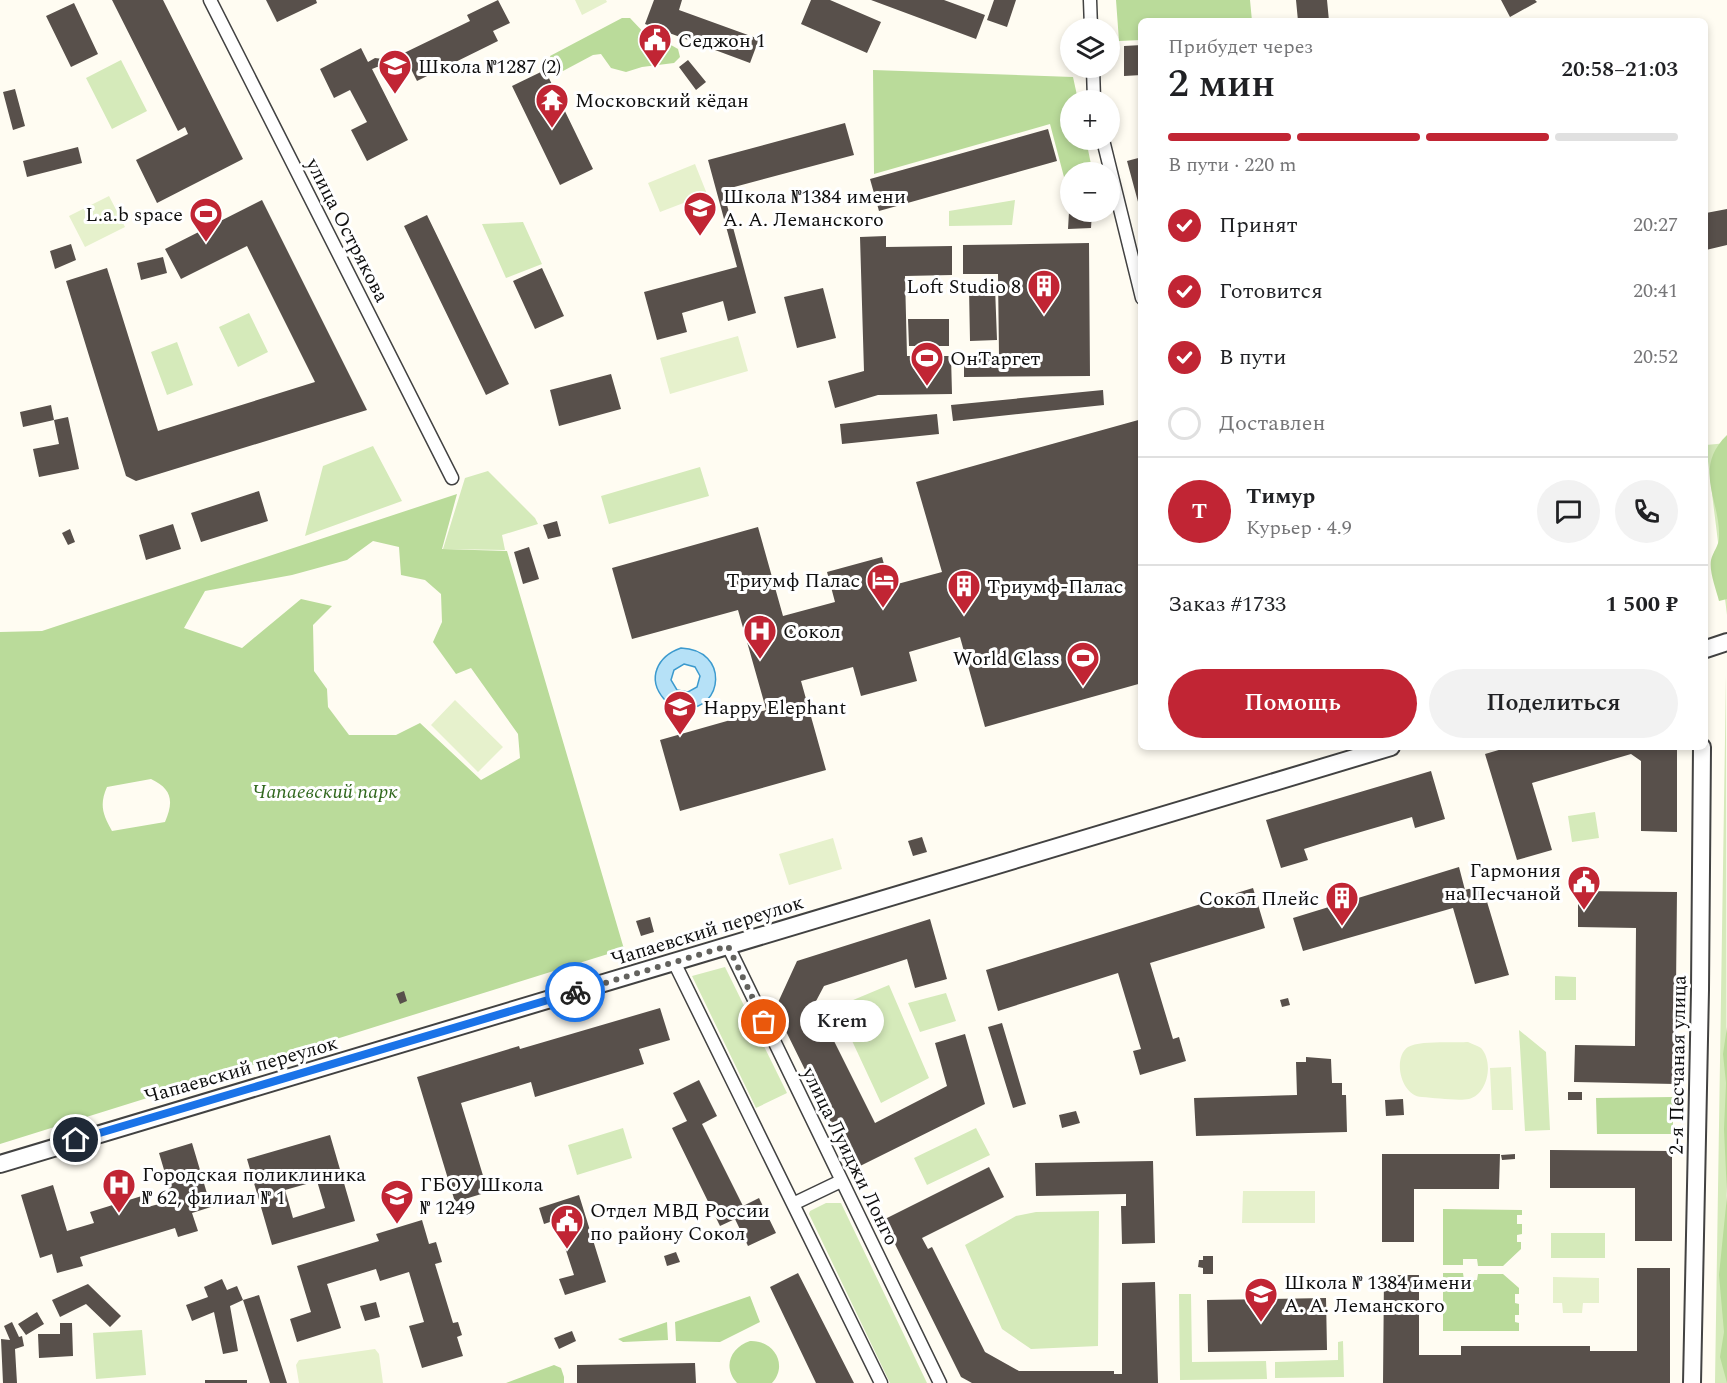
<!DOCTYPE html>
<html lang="ru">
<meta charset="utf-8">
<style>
:root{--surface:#fff;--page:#f2f2f2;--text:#202124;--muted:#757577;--line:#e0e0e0;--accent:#c12534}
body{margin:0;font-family:Spectral,serif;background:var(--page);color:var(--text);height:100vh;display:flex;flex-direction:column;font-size:22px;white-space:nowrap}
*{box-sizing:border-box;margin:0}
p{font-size:20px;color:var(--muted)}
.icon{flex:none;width:33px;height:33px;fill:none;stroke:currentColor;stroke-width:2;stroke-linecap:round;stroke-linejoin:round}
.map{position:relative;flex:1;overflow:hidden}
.drawer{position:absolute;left:1138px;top:18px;width:570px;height:732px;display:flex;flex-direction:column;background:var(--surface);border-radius:9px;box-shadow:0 3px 9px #0003}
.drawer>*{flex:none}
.fabs{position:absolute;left:1060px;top:18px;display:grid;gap:12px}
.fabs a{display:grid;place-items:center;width:60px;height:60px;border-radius:50%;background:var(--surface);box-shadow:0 3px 9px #0003;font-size:30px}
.pin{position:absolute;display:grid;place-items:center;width:51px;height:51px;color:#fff;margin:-26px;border:3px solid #fff;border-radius:50%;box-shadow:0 2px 6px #0007}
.courier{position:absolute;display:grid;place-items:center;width:60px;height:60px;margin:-30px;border:4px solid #1a73e8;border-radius:50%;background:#fff;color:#222;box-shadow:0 2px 8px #0007}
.bubble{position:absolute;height:42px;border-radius:21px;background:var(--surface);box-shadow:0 3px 9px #0003;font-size:20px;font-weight:600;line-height:42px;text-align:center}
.summary em{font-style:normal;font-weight:600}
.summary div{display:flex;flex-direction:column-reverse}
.summary{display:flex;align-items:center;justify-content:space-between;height:102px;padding:0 30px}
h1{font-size:39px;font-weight:600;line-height:45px}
.bar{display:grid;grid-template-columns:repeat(4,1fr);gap:9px 6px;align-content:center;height:72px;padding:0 30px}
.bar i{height:8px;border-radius:4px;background:var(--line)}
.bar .current{background:var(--accent)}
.bar p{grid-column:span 4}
.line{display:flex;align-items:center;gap:15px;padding:0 30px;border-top:2px solid var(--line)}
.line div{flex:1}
.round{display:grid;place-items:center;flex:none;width:63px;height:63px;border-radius:32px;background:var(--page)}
ol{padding:0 30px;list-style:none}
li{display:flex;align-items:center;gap:18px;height:66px}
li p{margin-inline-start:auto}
li .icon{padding:6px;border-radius:50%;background:var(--accent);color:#fff;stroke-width:4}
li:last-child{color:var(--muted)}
li i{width:33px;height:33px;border:3px solid var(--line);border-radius:50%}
.action{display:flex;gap:12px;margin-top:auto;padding:12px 30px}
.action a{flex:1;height:69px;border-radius:36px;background:var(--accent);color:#fff;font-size:24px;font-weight:600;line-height:69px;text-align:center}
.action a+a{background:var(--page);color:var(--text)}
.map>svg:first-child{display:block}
.green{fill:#d5eaba}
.forest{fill:#badb9a;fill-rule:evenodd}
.pitch{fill:#e6f1cc}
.water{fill:#b6e1f7;stroke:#3c9ace;stroke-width:1.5;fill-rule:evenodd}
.building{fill:#58504b;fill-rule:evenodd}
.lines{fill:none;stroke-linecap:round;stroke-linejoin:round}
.minor-casing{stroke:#424242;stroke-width:15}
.tertiary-casing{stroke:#424242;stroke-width:20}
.minor{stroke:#fff;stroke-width:12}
.tertiary{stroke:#fff;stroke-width:16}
.done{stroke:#63625e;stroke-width:6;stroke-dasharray:0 10.8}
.route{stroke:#1a73e8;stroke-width:8}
.labels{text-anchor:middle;stroke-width:6;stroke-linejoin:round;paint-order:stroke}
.poi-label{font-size:20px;fill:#0f0f0f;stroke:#fff;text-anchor:start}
.street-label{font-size:20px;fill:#0f0f0f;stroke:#fff}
.park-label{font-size:20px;font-style:italic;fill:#31681e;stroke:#fff}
</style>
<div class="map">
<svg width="1727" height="1383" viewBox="0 0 1727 1383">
<rect width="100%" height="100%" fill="#fffcf2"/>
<path class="green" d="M121 60 147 111 112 129 86 78Z
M1015 200 1012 225 949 226V211Z
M523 222 542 264 506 278 482 224Z
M249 313 268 352 238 367 219 327Z
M177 342 193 385 167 395 151 352Z
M1727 443V615L1706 445Z
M373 446 402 501 305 536 323 466Z
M700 467 709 496 609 524 601 496Z
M488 471 535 518 538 524 502 535 505 550 443 549 465 478Z
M1726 675 1727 1383H1715Z
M1595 812 1599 838 1572 842 1568 816Z
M725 967 787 1093 756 1108 692 976Z
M1555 976 1576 977V1000H1555Z
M889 985 929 1078 881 1103 840 1015 846 1003Z
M946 993 956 1021 920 1032 908 1003Z
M1519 1030 1546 1052 1550 1130 1525 1131Z
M623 1128 632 1158 577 1175 568 1145Z
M976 1128 990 1155 927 1185 914 1158Z
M826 1203H841L927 1383H890L809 1214 810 1211Z
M1099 1211 1098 1346 1031 1349 1002 1329 965 1245 1016 1216 1036 1212Z
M1551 1233H1605V1258H1551Z
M1179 1294H1191L1192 1362 1266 1361 1267 1379 1180 1380Z
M142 1330 146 1375 96 1379 93 1333Z
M1343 1341 1344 1377 1275 1378V1362L1338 1360V1342Z"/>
<path class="forest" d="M1116 0H1250L1252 21H1142L1141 40 1119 41Z
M622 18H630L647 36 664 41 678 49 680 57 674 63 642 67 626 72 611 68 601 54 593 55 563 71 553 66 550 56Z
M873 70 1073 77 1078 100H1071V140H1086L1092 169 1071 172V175L1064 177 1050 124 874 174Z
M1727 435V599L1719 601C1716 589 1709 572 1711 560 1713 552 1719 545 1719 538 1721 501 1692 469 1727 435Z
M457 494 442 549 507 551 624 949 0 1144V632L42 631ZM373 541 399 547 401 575 425 580 441 594 442 622 433 642 456 674 471 668 518 734 520 758 481 780 420 723 396 735H349L328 707 327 689 314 671 313 625 332 606 301 599 242 648 184 628 205 591 292 575 347 560ZM151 779C172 789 174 801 165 822L112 831C103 815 99 805 107 787Z
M1727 1027V1195L1724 1129 1726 1083 1723 1054Z
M1673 1097V1134H1597L1596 1098Z
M1727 1196V1383L1720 1357 1724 1332 1719 1275Z
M1443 1209 1522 1210V1215H1517V1224H1522V1234L1517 1235V1242H1521V1249L1503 1266H1478L1477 1259H1463V1265H1443Z
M1443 1273H1463L1464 1280H1477L1478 1274H1503L1519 1288V1294H1515V1303L1519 1304V1315H1515V1322L1519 1323V1331H1443Z
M750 1296 760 1322 720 1342 676 1341 675 1322Z
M667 1322 668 1340 623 1342 618 1339Z
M750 1341C773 1340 789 1364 772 1383H737C722 1367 731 1347 750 1341Z
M554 1365 561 1368 564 1377V1383H506Z"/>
<path class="pitch" d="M575 0H606L607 2 582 15Z
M695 164 707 194 660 212 648 183Z
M109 196 125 227 85 247 69 216Z
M738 336 748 371 670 394 660 358Z
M455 700 503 747 478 772 431 725Z
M833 838 842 869 789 885 779 854Z
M1468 1042C1472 1044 1478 1046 1481 1048 1494 1062 1488 1094 1469 1099 1458 1101 1435 1098 1422 1097 1401 1096 1392 1058 1408 1047 1419 1040 1455 1043 1468 1042Z
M1511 1067 1513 1110H1492L1490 1068Z
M1243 1191H1315V1223H1242Z
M1553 1277 1599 1278V1303H1583L1582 1313H1563L1562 1303H1553Z
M375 1349 379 1354 383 1383H299L296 1365 299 1360Z"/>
<path class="water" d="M681 648C730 650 723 710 685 708 677 707 670 705 664 699 646 678 658 656 681 648ZM684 664 695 667 700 676 697 687 688 692 677 690 671 680 674 670Z"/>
<path class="building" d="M112 0H163L243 159 157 203 136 160 188 134 185 127 178 131Z
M266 0H316L317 3 277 22Z
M498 0 510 23 493 31 498 41 417 81 409 65 402 69 377 67 372 69 408 140 367 161 351 130 367 122 350 90 334 98 320 69 361 48 368 62 375 58 399 61 406 58 404 53 470 21 467 15Z
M654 0H682L679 10 759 39 750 63 645 24Z
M811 0H830L881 22 867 53 801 24Z
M871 0H944L985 15 976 39Z
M994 0H1016L1007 27 987 20Z
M1296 0H1327L1329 21H1298Z
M1501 0H1535L1537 2 1510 17Z
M74 3 98 54 71 67 46 16Z
M1142 45V75L1124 76V46Z
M688 60 706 82 696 90 679 67Z
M545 70 593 169 560 185 512 86Z
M15 89 25 126 13 130 3 92Z
M845 123 854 155 723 190 756 313 728 321 723 301 682 313 687 332 657 340 644 292 737 267 708 160Z
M1048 129 1057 161 879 211 870 179Z
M78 147 82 163 27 177 23 161Z
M1142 157V213H1141L1127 161Z
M262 200 367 410 136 481 126 476 66 281 107 268 158 431 315 382 247 246 181 279 165 249Z
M1727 209V245L1706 250V213Z
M1069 212H1092L1091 228 1068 229Z
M427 215 509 384 486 395 404 226Z
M886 236V247L952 246V275L905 276 907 356H951L952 394 878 395 835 408 828 381 864 371 860 237Z
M1089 243 1090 376 964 377V356H999L998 274H963V245Z
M71 244 76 260 55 269 50 251Z
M163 257 167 273 141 280 137 263Z
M542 268 564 316 535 329 513 281Z
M995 287 997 340 970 341 969 288Z
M823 288 836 338 797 348 784 297Z
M908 319H949V346H909Z
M611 374 621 409 559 426 550 390Z
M1103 390 1104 405 953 421 951 405Z
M51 405 54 420 68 417 79 469 39 477 33 449 59 444 54 420 23 427 20 412Z
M937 414 939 434 842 444 840 424Z
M1142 419V683L985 727 960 637 909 652 917 681 861 696 853 667 801 681 826 770 680 811 660 740 766 710 764 702 738 610 632 639 612 568 758 527 783 616 835 602 827 572 882 557 890 586 942 572 916 482Z
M259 491 268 521 201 542 191 513Z
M557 521 561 536 548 539 543 525Z
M173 524 181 549 146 560 139 535Z
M70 529 75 542 68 545 62 533Z
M529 547 539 579 523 584 514 552Z
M1509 747H1677V832L1641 831V761L1631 754 1532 783 1552 850 1517 860 1485 754Z
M1431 771 1445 819 1415 828 1412 817 1323 843 1304 849 1308 860 1281 868 1266 820Z
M922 837 927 852 913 856 908 841Z
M1459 867 1465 890 1482 885 1509 975 1475 984 1453 908 1303 951 1293 918Z
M1253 888 1265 928 1150 963 1173 1039 1179 1037 1186 1061 1140 1075 1133 1051 1141 1049 1118 973 998 1011 986 970Z
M1578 891 1677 892 1675 1084 1574 1082 1575 1045 1635 1046V1041L1636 928 1578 927Z
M650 917 654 932 641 936 636 921Z
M930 919 947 979 915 988 907 959 824 986 815 1003 875 1123 947 1086 935 1043 965 1034 985 1104 854 1169 775 1009 797 961Z
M404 991 407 1001 400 1004 396 994Z
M1288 998 1290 1005 1282 1007 1280 1000Z
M660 1008 670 1040 639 1049 644 1064 535 1097 531 1082 461 1103 488 1192 455 1202 417 1077 519 1046 520 1049Z
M1002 1023 1026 1104 1013 1108 988 1027Z
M1306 1057 1331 1059 1332 1083H1342V1095H1346L1347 1132 1196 1136 1194 1098 1297 1095 1296 1062H1306Z
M699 1080 717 1116 702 1124 743 1206 759 1198 776 1233 748 1246 735 1219 720 1226 672 1128 687 1121 673 1093Z
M1568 1092H1582V1100H1568Z
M1403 1099 1404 1115 1386 1116 1385 1100Z
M1076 1111 1080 1123 1062 1128 1059 1115Z
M330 1135 355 1221 272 1245 247 1159ZM317 1181 325 1208 293 1218 285 1190Z
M192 1143 211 1207 192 1213 198 1231 178 1237 175 1228 80 1257 83 1266 57 1273 52 1254 40 1258 21 1195 53 1185 67 1231 94 1223 90 1212 145 1195 148 1207 173 1200 159 1153Z
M1550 1150 1672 1151V1241H1635V1188H1550Z
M1382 1154H1500L1499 1189H1414V1242H1382Z
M1515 1154V1159L1502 1160 1501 1155Z
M1153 1161 1155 1243 1122 1244 1121 1206H1126V1194L1036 1196 1035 1163Z
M989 1167 1004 1197 922 1238 928 1249 932 1247 985 1352 1019 1371H1114V1374H1122V1283L1155 1282 1158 1383H972L961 1377 883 1220Z
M579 1195 606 1282 565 1295 559 1279 574 1275 556 1220 544 1224 539 1208Z
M422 1220 429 1244 436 1242 442 1262 435 1264 453 1323 458 1322 462 1335 457 1337 463 1356 422 1368 409 1326 424 1322 409 1272 380 1281 376 1269 327 1284 341 1328 297 1342 290 1319 311 1312 297 1266 379 1241 376 1234Z
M676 1252 680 1262 667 1266 664 1256Z
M1203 1256H1213V1274H1203V1268L1198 1267 1199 1260H1203Z
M1637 1268H1670V1383H1383L1384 1275H1419V1355H1461V1346H1590V1351H1637Z
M798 1273 854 1383H816L770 1287Z
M222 1279 227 1290 237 1286 243 1300 230 1306 238 1351 223 1354 214 1312 192 1321 186 1305 208 1297 204 1287Z
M88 1284 121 1316 110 1327 86 1304 60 1317 52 1300Z
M259 1295 287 1383H270L243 1300Z
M1326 1298 1327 1350 1208 1352 1207 1300Z
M376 1302 380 1317 365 1321 360 1306Z
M37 1312 44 1324 26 1335 18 1324Z
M12 1322 19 1337 22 1336 24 1346 15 1349 17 1383H3L1 1339 10 1340 4 1326Z
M60 1323H72L73 1356 39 1358 38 1334H60Z
M572 1331 576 1341 559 1349 554 1338Z
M695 1363 696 1383H577V1365Z
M205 1380H247V1383H205Z"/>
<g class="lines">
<g class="minor-casing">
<path id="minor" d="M210 0 452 478
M1090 0 1091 28
M1093 68 1094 100
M1103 140 1142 298
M728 946 940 1383
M674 962 881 1383
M793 1204 841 1181"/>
</g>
<g class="tertiary-casing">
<path id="tertiary" d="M1706 649 1727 642
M0 1164 1391 747
M1692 1383 1700 990 1702 747"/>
</g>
<use href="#minor" class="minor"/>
<use href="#tertiary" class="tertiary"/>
</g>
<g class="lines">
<path class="done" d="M575 992 728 946 764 1022"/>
<path class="route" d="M76 1140 575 992"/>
</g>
<defs>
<g id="civic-pin" transform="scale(1.725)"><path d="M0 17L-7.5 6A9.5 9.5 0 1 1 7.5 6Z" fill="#c12534" stroke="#fff"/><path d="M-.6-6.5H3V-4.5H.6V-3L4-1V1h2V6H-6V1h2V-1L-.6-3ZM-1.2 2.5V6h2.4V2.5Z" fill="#fff"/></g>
<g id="school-pin" transform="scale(1.725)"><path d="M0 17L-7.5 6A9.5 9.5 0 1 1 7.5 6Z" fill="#c12534" stroke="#fff"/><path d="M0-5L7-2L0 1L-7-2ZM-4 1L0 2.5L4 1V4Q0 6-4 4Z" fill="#fff"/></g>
<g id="temple-pin" transform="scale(1.725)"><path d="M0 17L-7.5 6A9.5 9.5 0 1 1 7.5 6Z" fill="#c12534" stroke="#fff"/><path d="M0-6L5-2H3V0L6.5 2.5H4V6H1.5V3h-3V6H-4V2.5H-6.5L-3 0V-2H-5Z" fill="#fff"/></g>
<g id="stadium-pin" transform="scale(1.725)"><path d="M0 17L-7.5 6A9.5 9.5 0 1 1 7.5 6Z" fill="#c12534" stroke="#fff"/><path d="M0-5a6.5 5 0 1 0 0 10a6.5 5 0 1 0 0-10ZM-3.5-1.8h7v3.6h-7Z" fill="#fff"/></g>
<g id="building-pin" transform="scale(1.725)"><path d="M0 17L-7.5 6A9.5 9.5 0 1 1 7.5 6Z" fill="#c12534" stroke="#fff"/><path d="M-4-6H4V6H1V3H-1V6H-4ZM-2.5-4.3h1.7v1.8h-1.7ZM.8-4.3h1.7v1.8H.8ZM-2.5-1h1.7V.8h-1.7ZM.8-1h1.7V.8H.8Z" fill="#fff"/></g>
<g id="hotel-pin" transform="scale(1.725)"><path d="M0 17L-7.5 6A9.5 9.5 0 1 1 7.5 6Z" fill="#c12534" stroke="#fff"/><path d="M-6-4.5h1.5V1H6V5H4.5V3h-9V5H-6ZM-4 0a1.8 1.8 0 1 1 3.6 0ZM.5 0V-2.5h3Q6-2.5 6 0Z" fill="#fff"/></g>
<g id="hospital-pin" transform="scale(1.725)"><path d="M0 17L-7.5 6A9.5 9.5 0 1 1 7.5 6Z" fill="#c12534" stroke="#fff"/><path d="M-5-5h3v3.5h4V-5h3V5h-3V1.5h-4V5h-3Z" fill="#fff"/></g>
</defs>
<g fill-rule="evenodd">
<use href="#civic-pin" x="655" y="40"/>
<use href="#school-pin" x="395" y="66"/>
<use href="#temple-pin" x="552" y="100"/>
<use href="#school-pin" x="700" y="208"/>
<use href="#stadium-pin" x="206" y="214"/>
<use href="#building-pin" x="1044" y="286"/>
<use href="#stadium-pin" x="927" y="358"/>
<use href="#hotel-pin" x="883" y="580"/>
<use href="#building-pin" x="964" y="586"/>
<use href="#hospital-pin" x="760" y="631"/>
<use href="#stadium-pin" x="1083" y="658"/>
<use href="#school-pin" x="680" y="707"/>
<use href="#civic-pin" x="1584" y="882"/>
<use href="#building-pin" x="1342" y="898"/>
<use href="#hospital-pin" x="119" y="1185"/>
<use href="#school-pin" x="397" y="1196"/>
<use href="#civic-pin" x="567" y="1221"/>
<use href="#school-pin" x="1261" y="1294"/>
</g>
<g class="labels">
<g class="poi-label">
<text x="678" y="47">Седжон 1</text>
<text x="418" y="73">Школа №1287 (2)</text>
<text x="575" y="107">Московский кёдан</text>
<text x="723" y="203">Школа №1384 имени<tspan x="723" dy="23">А. А. Леманского</tspan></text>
<text x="183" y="221" text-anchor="end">L.a.b space</text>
<text x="1021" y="293" text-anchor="end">Loft Studio 8</text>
<text x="950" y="365">ОнТаргет</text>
<text x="860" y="587" text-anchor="end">Триумф Палас</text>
<text x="987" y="593">Триумф-Палас</text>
<text x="783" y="638">Сокол</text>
<text x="1060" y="665" text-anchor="end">World Class</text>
<text x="703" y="714">Happy Elephant</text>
<text x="1561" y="877" text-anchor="end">Гармония<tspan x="1561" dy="23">на Песчаной</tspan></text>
<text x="1319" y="905" text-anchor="end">Сокол Плейс</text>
<text x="142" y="1181">Городская поликлиника<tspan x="142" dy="23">№ 62, филиал № 1</tspan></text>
<text x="420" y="1191">ГБОУ Школа<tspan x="420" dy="23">№ 1249</tspan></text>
<text x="590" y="1217">Отдел МВД России<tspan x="590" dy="23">по району Сокол</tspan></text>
<text x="1284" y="1289">Школа № 1384 имени<tspan x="1284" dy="23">А. А. Леманского</tspan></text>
</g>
<g class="street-label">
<text transform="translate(348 230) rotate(63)" y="7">улица Острякова</text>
<text transform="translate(707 930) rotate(-17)" y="7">Чапаевский переулок</text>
<text transform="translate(1677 1065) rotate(-89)" y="7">2-я Песчаная улица</text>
<text transform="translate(241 1069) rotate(-16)" y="7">Чапаевский переулок</text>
<text transform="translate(851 1156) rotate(64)" y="7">улица Луиджи Лонго</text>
</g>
<g class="park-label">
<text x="325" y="798">Чапаевский парк</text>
</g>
</g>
</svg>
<div class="fabs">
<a><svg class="icon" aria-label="layers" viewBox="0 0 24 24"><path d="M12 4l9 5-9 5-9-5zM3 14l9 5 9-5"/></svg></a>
<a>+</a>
<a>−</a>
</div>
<div class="pin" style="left:764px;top:1022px;background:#ea580c"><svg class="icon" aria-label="bag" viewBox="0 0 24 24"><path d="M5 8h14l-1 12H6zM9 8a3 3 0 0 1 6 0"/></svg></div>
<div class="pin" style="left:76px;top:1140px;background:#1f2937"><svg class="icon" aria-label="home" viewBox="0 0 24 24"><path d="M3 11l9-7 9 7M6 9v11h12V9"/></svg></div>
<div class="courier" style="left:575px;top:992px"><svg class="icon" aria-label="bike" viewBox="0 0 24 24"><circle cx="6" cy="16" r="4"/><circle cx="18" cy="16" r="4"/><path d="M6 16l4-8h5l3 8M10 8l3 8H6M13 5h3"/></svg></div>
<div class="bubble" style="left:800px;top:1000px;width:84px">Krem</div>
<section class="drawer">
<div class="summary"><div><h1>2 мин</h1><p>Прибудет через</p></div><em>20:58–21:03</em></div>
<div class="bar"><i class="current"></i><i class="current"></i><i class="current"></i><i></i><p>В пути · 220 m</p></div>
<ol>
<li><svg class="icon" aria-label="check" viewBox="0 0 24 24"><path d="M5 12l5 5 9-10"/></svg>Принят<p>20:27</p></li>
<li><svg class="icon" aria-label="check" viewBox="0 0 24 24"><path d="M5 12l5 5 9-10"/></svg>Готовится<p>20:41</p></li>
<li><svg class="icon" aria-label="check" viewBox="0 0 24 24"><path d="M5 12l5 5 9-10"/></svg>В пути<p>20:52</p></li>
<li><i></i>Доставлен</li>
</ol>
<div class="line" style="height:108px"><b class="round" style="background:var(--accent);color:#fff">Т</b><div><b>Тимур</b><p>Курьер · 4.9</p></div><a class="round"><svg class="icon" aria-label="chat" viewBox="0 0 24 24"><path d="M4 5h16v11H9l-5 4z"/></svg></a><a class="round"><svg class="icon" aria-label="phone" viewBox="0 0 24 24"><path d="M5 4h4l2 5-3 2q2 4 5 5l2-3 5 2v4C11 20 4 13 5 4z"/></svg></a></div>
<div class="line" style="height:78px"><div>Заказ #1733</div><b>1 500 ₽</b></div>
<div class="action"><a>Помощь</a><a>Поделиться</a></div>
</section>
</div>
